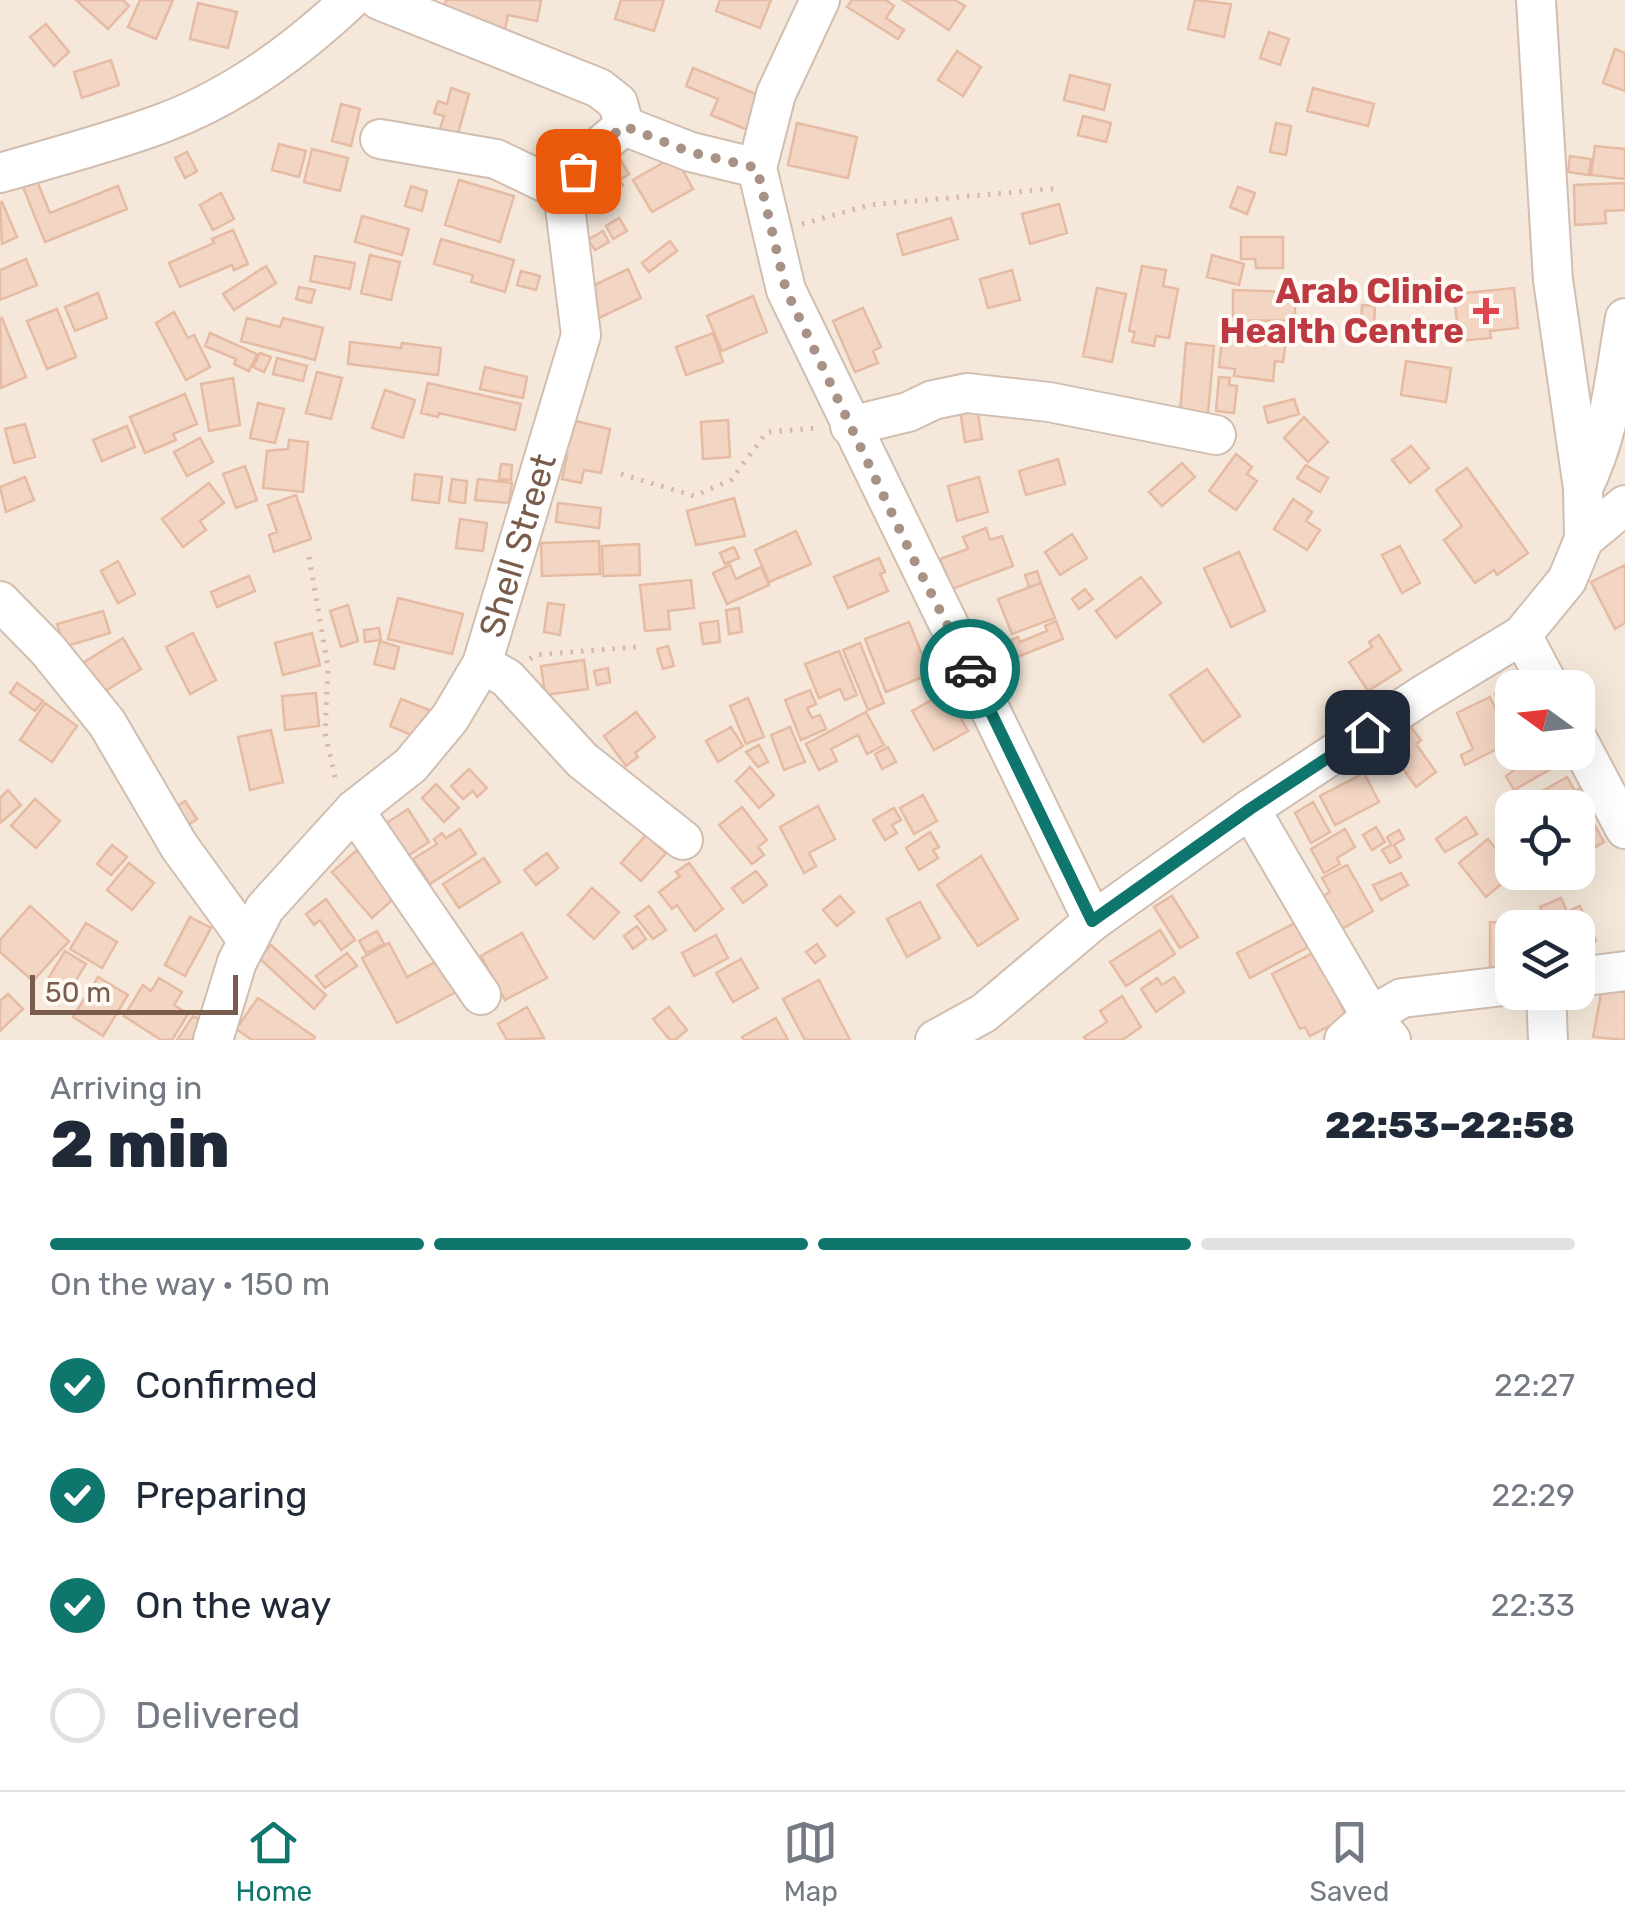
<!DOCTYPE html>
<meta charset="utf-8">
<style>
:root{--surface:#fff;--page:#f2f2f3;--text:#1f2937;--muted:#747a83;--line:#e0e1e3;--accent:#0f766e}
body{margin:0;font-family:Rubik,sans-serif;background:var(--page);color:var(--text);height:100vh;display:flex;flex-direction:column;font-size:38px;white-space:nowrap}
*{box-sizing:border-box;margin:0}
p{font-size:32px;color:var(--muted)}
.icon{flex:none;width:55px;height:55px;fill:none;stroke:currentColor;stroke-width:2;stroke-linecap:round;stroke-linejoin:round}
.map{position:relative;height:1040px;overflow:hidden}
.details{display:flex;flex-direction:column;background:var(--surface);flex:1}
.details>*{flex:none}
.needle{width:65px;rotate:285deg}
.controls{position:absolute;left:1495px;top:670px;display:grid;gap:20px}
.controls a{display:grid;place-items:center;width:100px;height:100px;border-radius:20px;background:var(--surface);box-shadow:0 10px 40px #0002;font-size:50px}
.scale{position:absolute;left:30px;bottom:25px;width:208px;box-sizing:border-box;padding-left:10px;border:5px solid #7a5c4d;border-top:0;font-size:28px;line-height:35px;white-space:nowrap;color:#7a5c4d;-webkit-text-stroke:8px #fffaf3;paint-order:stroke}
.pin{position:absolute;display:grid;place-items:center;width:85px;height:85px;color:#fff;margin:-42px;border-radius:20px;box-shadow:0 5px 15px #0006}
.courier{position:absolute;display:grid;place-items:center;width:100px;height:100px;margin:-50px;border:8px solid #0f766e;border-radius:50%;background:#fff;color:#222;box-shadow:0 2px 12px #0007}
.summary em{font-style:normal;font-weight:800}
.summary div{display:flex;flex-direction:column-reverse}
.summary{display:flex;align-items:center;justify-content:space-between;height:170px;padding:0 50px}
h1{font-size:65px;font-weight:800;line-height:75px}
.bar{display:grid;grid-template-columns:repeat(4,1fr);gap:15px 10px;align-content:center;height:120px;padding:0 50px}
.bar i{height:12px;border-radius:8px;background:var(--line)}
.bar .active{background:var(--accent)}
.bar p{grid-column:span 4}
ol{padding:0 50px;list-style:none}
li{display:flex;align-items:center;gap:30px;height:110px}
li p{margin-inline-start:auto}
li .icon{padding:10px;border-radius:50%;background:var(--accent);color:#fff;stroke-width:4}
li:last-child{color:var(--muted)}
li i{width:55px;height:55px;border:5px solid var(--line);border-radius:50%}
.menu{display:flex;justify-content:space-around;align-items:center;height:140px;border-top:2px solid var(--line);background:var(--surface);font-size:28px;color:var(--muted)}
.menu a{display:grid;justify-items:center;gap:5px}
.menu .active{color:var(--accent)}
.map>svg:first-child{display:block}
.residential{fill:#f5e8da;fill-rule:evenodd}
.building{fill:#f3d5c3;stroke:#e6bba3;stroke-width:2.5}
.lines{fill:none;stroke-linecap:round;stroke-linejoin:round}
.minor-casing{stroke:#d1beb0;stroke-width:42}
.path{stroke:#d9b8a5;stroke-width:5;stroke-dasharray:2.5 8;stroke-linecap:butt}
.minor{stroke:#fff;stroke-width:38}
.done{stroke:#a89285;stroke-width:10;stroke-dasharray:0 18}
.route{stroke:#0f766e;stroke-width:12}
.health-dot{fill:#e0444e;stroke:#fffaf3;stroke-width:4}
.labels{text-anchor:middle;stroke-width:8;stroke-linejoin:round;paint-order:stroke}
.health-label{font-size:35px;font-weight:bold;fill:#be3a42;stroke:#fffaf3;text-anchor:end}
.street-label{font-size:35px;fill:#7a5c4d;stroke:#fffaf3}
</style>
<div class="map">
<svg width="1625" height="1040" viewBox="0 0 1625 1040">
<rect width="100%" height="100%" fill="#fdf6ec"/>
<path class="residential" d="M0 0H1625V1040H0ZM1512 688H1578V752H1512ZM1512 808H1578V872H1512ZM1512 928H1578V992H1512Z"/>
<path class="building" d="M76 0H123L129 6 108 29Z
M140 0H173L156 39 128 27Z
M446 0H538L541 1 537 21 508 15 505 29 442 16Z
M621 0H664L654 31 615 19Z
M720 0H771L760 28 716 11Z
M852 0H886L894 6 886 18 904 30 898 39 847 7Z
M903 0H955L965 6 949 30Z
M1195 0 1231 4 1224 37 1188 29Z
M198 3 237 12 228 48 190 39Z
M46 24 69 52 54 66 30 37Z
M1269 32 1289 39 1280 65 1260 58Z
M1615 49 1625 53V91L1603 83Z
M957 51 981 67 963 96 938 80Z
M111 60 119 85 82 98 74 72Z
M693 68 761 96 748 130 711 115 718 99 686 86Z
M1070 75 1110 85 1104 110 1064 100Z
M451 88 469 94 457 137 439 132 444 116 434 113 438 101 447 104Z
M1313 88 1374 104 1368 126 1307 111Z
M341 104 360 109 351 146 332 141Z
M1083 116 1111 123 1106 142 1078 135Z
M797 123 857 137 848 178 788 165Z
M1276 123 1291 126 1286 155 1270 152Z
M279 144 306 151 299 177 272 170Z
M1595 146 1625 149V179L1591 175Z
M312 149 348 158 340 191 304 182Z
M187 152 197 171 185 178 175 158Z
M675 156 693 189 652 212 633 180Z
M1570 156 1591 159 1589 175 1568 172Z
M619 157 629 174 620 180 623 185 602 197 589 176Z
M459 180 514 196 500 242 445 225Z
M37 181 50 213 118 186 127 209 45 242 23 187Z
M1625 183V210L1605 211 1606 223 1575 225 1574 185Z
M411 186 427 191 422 211 405 206Z
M1238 187 1255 193 1247 214 1230 207Z
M221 193 234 219 213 230 200 205Z
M2 202 17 237 2 244 0 203Z
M1059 204 1067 233 1030 244 1022 214Z
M362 216 409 229 402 255 355 242Z
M619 218 627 231 613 239 606 226Z
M951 218 958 239 903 255 897 234Z
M233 230 248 264 234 270 232 265 180 287 169 263 214 243 212 239Z
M603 231 609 242 595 250 588 240Z
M1241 237H1283V268H1256L1255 259H1241Z
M441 239 514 260 505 292 471 282 473 275 434 264Z
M670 241 677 251 649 272 642 263Z
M370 255 400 262 391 300 361 293Z
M1212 255 1244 264 1239 285 1207 277Z
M315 256 355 263 350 289 310 281Z
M26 259 37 285 0 300V270Z
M266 266 276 283 234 310 223 294Z
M1142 266 1166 270 1163 286 1178 289 1169 338 1156 336 1154 346 1132 342 1135 332 1129 331Z
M628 269 641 298 599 318 586 289Z
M1012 270 1020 300 988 308 980 279Z
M521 271 540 276 536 290 517 285Z
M299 287 315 290 311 303 296 299Z
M1097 288 1126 294 1112 362 1083 356Z
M1514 288 1518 328 1490 331 1491 338 1459 341 1454 294Z
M1233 290 1295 292V321L1233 320Z
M98 293 107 318 75 331 65 307Z
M753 296 767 332 722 351 707 316Z
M1362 305 1375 306 1374 326 1361 325Z
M863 308 881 347 873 351 878 363 855 372 833 321Z
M57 309 76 357 47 369 27 321Z
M174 312 188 338 194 335 210 367 186 380 156 323Z
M2 318 26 377 1 388 0 319Z
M247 318 280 327 283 318 323 328 315 360 241 341Z
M1224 323 1287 330 1283 362 1275 361 1273 381 1234 376 1235 369 1219 367Z
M210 333 257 354 249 371 234 364 236 359 205 346Z
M713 333 723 362 686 375 676 347Z
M350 342 401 348 402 343 441 348 438 375 348 364Z
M1186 343 1214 346 1208 414 1180 412Z
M260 353 271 357 264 372 253 367Z
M277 358 307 366 303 381 273 374Z
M1406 361 1451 368 1446 402 1401 395Z
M485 367 527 377 523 398 480 389Z
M317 372 342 378 331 419 306 413Z
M1219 377 1230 378 1229 385 1237 386 1234 413 1216 411Z
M233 378 240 425 209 431 201 384Z
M428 383 521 404 515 430 439 413 438 417 421 413Z
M385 390 415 400 403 438 372 428Z
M185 394 197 424 173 434 176 440 145 453 130 417Z
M1294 399 1299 414 1268 423 1264 407Z
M976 401 982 439 965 442 959 404Z
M258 403 284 409 275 443 250 438Z
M1304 417 1328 442 1308 462 1284 438Z
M728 420 730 457 703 459 701 422Z
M575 421 610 429 601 473 584 470 581 483 562 479 567 456 562 454 566 436 571 437Z
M25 424 35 457 14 463 5 429Z
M127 426 135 447 102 461 93 440Z
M200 438 213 462 187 476 174 452Z
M289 440 308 442 303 492 263 488 267 451 288 449Z
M1411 446 1429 468 1410 483 1392 460Z
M1236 454 1252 467 1247 474 1257 481 1236 510 1209 491Z
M1058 459 1065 484 1026 495 1019 471Z
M1182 463 1195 477 1162 506 1149 492Z
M501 464 512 465 511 480 499 479Z
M1306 465 1328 478 1320 492 1297 478Z
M245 466 257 500 236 508 223 474Z
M1467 468 1528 553 1497 575 1494 570 1475 583 1444 540 1462 526 1436 490Z
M415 474 442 477 439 503 412 500Z
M25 477 34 500 6 512 0 487Z
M979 477 988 512 957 521 948 486Z
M452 479 467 481 465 503 449 501Z
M478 479 512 483 509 503 475 500Z
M209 483 224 503 200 521 206 530 183 547 162 519Z
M296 495 311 539 274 552 269 535 277 532 268 505Z
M734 498 745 536 696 545 687 511Z
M1293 499 1312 512 1306 521 1320 530 1307 550 1274 529Z
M558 503 601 508 599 528 556 522Z
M460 519 487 523 483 551 456 548Z
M986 528 990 540 1002 536 1013 566 952 589 940 559 968 549 963 537Z
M796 531 811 564 769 582 755 550Z
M1072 534 1087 558 1060 575 1045 552Z
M599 541 600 574 542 576 541 543Z
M639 544 640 575 603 576 602 546Z
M1400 546 1420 583 1402 593 1382 555Z
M734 547 739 558 725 564 720 553Z
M1239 552 1265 611 1231 627 1204 568Z
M879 558 885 572 880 574 888 591 848 608 834 577Z
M118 561 135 594 118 603 101 571Z
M730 565 736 579 761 567 769 585 727 604 713 573Z
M1625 565V623L1615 629 1591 582Z
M1037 571 1041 583 1029 587 1025 575Z
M249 576 255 591 217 607 211 592Z
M1141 577 1161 603 1116 638 1096 611Z
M691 580 694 608 668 611 670 629 645 631 640 585Z
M1041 583 1055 618 1012 634 998 599Z
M1085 589 1093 599 1079 609 1072 599Z
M398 598 463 614 452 654 388 639Z
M548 603 564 605 560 635 544 632Z
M348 605 358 641 341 647 330 611Z
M739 608 742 632 729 634 726 610Z
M103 611 110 633 64 647 57 624Z
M718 621 720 642 703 644 700 623Z
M1056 621 1063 639 1012 659 1005 643 1018 637 1020 642 1047 631 1045 626Z
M909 622 930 674 886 692 865 639Z
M379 628 381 640 365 642 364 630Z
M193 633 216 680 190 694 166 647Z
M312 633 320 665 283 675 275 643Z
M1379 635 1401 670 1368 691 1349 662 1372 647 1369 642Z
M123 638 141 669 97 696 78 666Z
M380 641 399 647 394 669 374 664Z
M860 643 884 703 868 710 843 650Z
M668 646 674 666 663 669 657 649Z
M839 651 857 695 845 700 840 689 819 698 805 664Z
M584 660 588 689 545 695 541 666Z
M608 668 610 682 597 685 594 671Z
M1207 669 1240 716 1203 742 1170 695Z
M17 683 43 701 35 711 10 693Z
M1516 683 1519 688H1512V726L1495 694Z
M810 690 816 704 807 708 812 718 820 715 826 729 801 740 785 700Z
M946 692 968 731 934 750 912 711Z
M316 693 319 726 285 730 282 696Z
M1490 697 1511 742 1465 765 1461 755 1473 749 1457 713Z
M748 698 764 737 746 744 730 706Z
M401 699 437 713 426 741 390 726Z
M45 703 77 726 52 762 20 740Z
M636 712 655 737 635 753 638 757 626 766 604 736Z
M866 712 884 745 867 754 858 735 831 749 837 761 819 770 806 744Z
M1410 726 1421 740 1416 744 1436 772 1416 787 1385 744Z
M731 727 743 746 718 762 706 741Z
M790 727 805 762 784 770 771 735Z
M271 730 283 782 250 790 238 737Z
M759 745 768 762 758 767 746 752Z
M888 747 896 762 882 769 875 754Z
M1512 751 1548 752 1556 766 1514 790 1506 776 1513 771 1504 756Z
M750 767 774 795 759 808 736 781Z
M469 769 487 788 477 797 473 791 463 799 451 786Z
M1364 773 1379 802 1335 825 1320 796Z
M1567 777 1575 791 1584 786 1593 801 1584 806 1604 842 1578 857V808H1547L1539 793Z
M436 784 459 808 444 822 422 798Z
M8 790 21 805 0 823V798Z
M923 795 937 821 914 834 900 808Z
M35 799 60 821 36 848 11 826Z
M185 801 197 819 187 826 174 808Z
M1313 802 1330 832 1311 843 1295 813Z
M818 806 835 839 809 853 816 866 804 873 780 827Z
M742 807 767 840 758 847 764 855 752 864 719 825Z
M894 808 901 820 892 825 897 833 885 840 873 820Z
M408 809 429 842 406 857 385 824Z
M1466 817 1477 834 1445 852 1436 839Z
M1376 827 1385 842 1372 850 1363 835Z
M460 829 476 854 430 884 413 859 437 844 434 839 442 833 446 838Z
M1345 829 1355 847 1337 858 1340 864 1324 873 1311 849Z
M1399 830 1404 839 1394 845 1401 857 1390 863 1382 850 1391 845 1387 837Z
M930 832 939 847 933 850 938 858 919 870 906 848Z
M646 835 666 853 641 881 621 863Z
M1488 839 1512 869 1503 876 1506 880 1486 897 1459 863Z
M112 845 127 857 111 875 97 864Z
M357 850 398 895 372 918 332 872Z
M547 853 558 868 536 885 524 870Z
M981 856 1018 919 978 946 937 885Z
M484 858 500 882 459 908 443 884Z
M129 863 154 883 132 910 107 890Z
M689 863 723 909 695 931 677 905 672 909 659 892 680 876 676 872Z
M1347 865 1373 911 1342 929 1323 896 1330 892 1322 878Z
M756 871 767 885 743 903 732 888Z
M1401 873 1408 885 1381 900 1373 885Z
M592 888 619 912 594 939 568 915Z
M840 896 854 912 837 926 823 910Z
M1172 896 1198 937 1180 948 1154 907Z
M1561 898 1567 912 1580 906 1596 941 1578 950V928H1549L1540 907Z
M326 899 355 940 341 950 320 920 314 925 306 914Z
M920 902 940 938 907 957 887 919Z
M30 906 69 941 33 981 0 952V940Z
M649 906 666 930 653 939 635 916Z
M190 917 211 928 185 976 165 965Z
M1297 922 1310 946 1250 978 1237 953Z
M1490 922 1523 923V928H1512V968H1490Z
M86 923 117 942 102 968 70 949Z
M637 926 646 939 633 949 624 936Z
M1160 930 1175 954 1126 986 1110 962Z
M377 931 384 944 366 953 359 941Z
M522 933 547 978 505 1000 481 956Z
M716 935 728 958 694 976 682 953Z
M389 943 407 977 439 960 456 992 397 1023 362 958Z
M817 944 825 956 815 963 806 952Z
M271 945 326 995 314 1009 259 958Z
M65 951 86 964 67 995 46 982Z
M1315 952 1347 1017 1310 1036 1305 1027 1300 1029 1272 974Z
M347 953 357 966 325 988 316 976Z
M741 959 758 988 733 1002 716 973Z
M98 977 128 995 103 1036 73 1017Z
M1174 977 1184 992 1156 1012 1141 989 1157 978 1162 985Z
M159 978 182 992 174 1005 188 1014 172 1040H161L124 1016 143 985 151 991Z
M819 980 850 1040H805L783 999Z
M1602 988 1625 992V1040L1593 1037Z
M8 994 23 1009 0 1031V1001Z
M1122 996 1141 1027 1122 1040H1086L1084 1037 1107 1022 1100 1011Z
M258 998 315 1037 313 1040H252L236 1029Z
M527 1007 544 1038 507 1040 498 1024Z
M669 1007 687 1030 675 1040H670L653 1019Z
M193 1016 207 1024 196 1040H177Z
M776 1018 788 1040H744L742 1037Z"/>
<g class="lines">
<g class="minor-casing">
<g id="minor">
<path d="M379 0 599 88 618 103 624 126"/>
<path d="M820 0 776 94 757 168 786 290 1093 921"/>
<path d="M380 139 496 159 563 191"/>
<path d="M0 173C54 157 110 143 163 123 233 97 296 51 350 0"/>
<path d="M850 426 908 412 933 400 967 393 1049 402 1216 435"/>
<path d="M1583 488C1611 431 1614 380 1625 318"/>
<path d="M1584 539 1625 505"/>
<path d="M0 601 47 649 107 723 179 846 248 941"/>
<path d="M1522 635 1550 688"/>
<path d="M482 664 507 678 582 760 683 840"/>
<path d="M1578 740 1625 829"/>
<path d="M1250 809 1371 1016 1391 1040"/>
<path d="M354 810 481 995"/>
<path d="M1578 977 1625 971"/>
<path d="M1546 992 1548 1040"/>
<path id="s1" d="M213 1040 237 962 265 908 354 810 411 765 450 718 482 664 581 335 563 191 594 151 624 126 691 152 757 168"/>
<path d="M935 1040 984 1013 1093 921 1250 809 1421 696 1522 635 1567 580 1584 539 1583 488 1553 280 1536 0"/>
<path d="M1344 1040 1371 1016 1402 998 1512 985"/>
</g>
</g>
<path class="path" d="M802 224 869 205 1061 188
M621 474 694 496 731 480 767 432 817 428
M309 557 328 667 325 733 336 781
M530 659 535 655 636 647"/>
<use href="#minor" class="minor"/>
</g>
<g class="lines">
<path class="done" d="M578 171 594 151 624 126 690 152 757 168 786 290 914 560 970 669"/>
<path class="route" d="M970 669 1092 921 1250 809 1367 732"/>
</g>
<path class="health-dot" d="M1481 296h10v10h10v10h-10v10h-10v-10h-10v-10h10z"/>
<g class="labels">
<g class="health-label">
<text x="1464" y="303">Arab Clinic<tspan x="1464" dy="40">Health Centre</tspan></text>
</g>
<g class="street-label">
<text dy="12" stroke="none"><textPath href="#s1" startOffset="595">Shell Street</textPath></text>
</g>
</g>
</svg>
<div class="controls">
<a><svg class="needle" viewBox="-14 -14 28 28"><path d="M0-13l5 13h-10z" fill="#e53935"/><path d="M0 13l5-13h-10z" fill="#747a83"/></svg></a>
<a><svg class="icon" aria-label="locate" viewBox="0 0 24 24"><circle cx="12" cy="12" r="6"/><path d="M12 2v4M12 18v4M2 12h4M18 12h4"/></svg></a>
<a><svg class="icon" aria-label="layers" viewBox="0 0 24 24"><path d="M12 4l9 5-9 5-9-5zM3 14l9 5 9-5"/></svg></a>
</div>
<div class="scale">50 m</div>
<div class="pin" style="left:578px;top:171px;background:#ea580c"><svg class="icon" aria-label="bag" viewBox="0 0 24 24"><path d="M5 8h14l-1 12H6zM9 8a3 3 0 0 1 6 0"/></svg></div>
<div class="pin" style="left:1367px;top:732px;background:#1f2937"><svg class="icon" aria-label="home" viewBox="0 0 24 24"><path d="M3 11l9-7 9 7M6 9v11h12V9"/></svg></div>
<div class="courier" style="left:970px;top:669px"><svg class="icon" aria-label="car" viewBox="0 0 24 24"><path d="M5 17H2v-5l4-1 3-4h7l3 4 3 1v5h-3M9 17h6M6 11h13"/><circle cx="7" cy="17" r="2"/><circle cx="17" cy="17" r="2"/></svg></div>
</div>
<section class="details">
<div class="summary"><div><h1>2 min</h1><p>Arriving in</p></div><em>22:53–22:58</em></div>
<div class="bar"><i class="active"></i><i class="active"></i><i class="active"></i><i></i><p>On the way · 150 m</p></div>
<ol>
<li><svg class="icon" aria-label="check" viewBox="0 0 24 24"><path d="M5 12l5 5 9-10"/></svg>Confirmed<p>22:27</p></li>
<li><svg class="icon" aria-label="check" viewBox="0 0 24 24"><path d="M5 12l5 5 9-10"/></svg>Preparing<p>22:29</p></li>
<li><svg class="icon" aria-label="check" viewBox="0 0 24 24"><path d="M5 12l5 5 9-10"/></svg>On the way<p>22:33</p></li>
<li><i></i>Delivered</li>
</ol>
</section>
<nav class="menu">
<a class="active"><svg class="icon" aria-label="home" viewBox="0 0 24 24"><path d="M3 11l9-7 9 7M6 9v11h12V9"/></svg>Home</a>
<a><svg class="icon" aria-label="map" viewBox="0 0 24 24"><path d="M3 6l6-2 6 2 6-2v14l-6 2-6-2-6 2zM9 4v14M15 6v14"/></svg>Map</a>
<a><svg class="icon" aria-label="saved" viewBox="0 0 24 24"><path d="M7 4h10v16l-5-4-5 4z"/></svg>Saved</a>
</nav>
